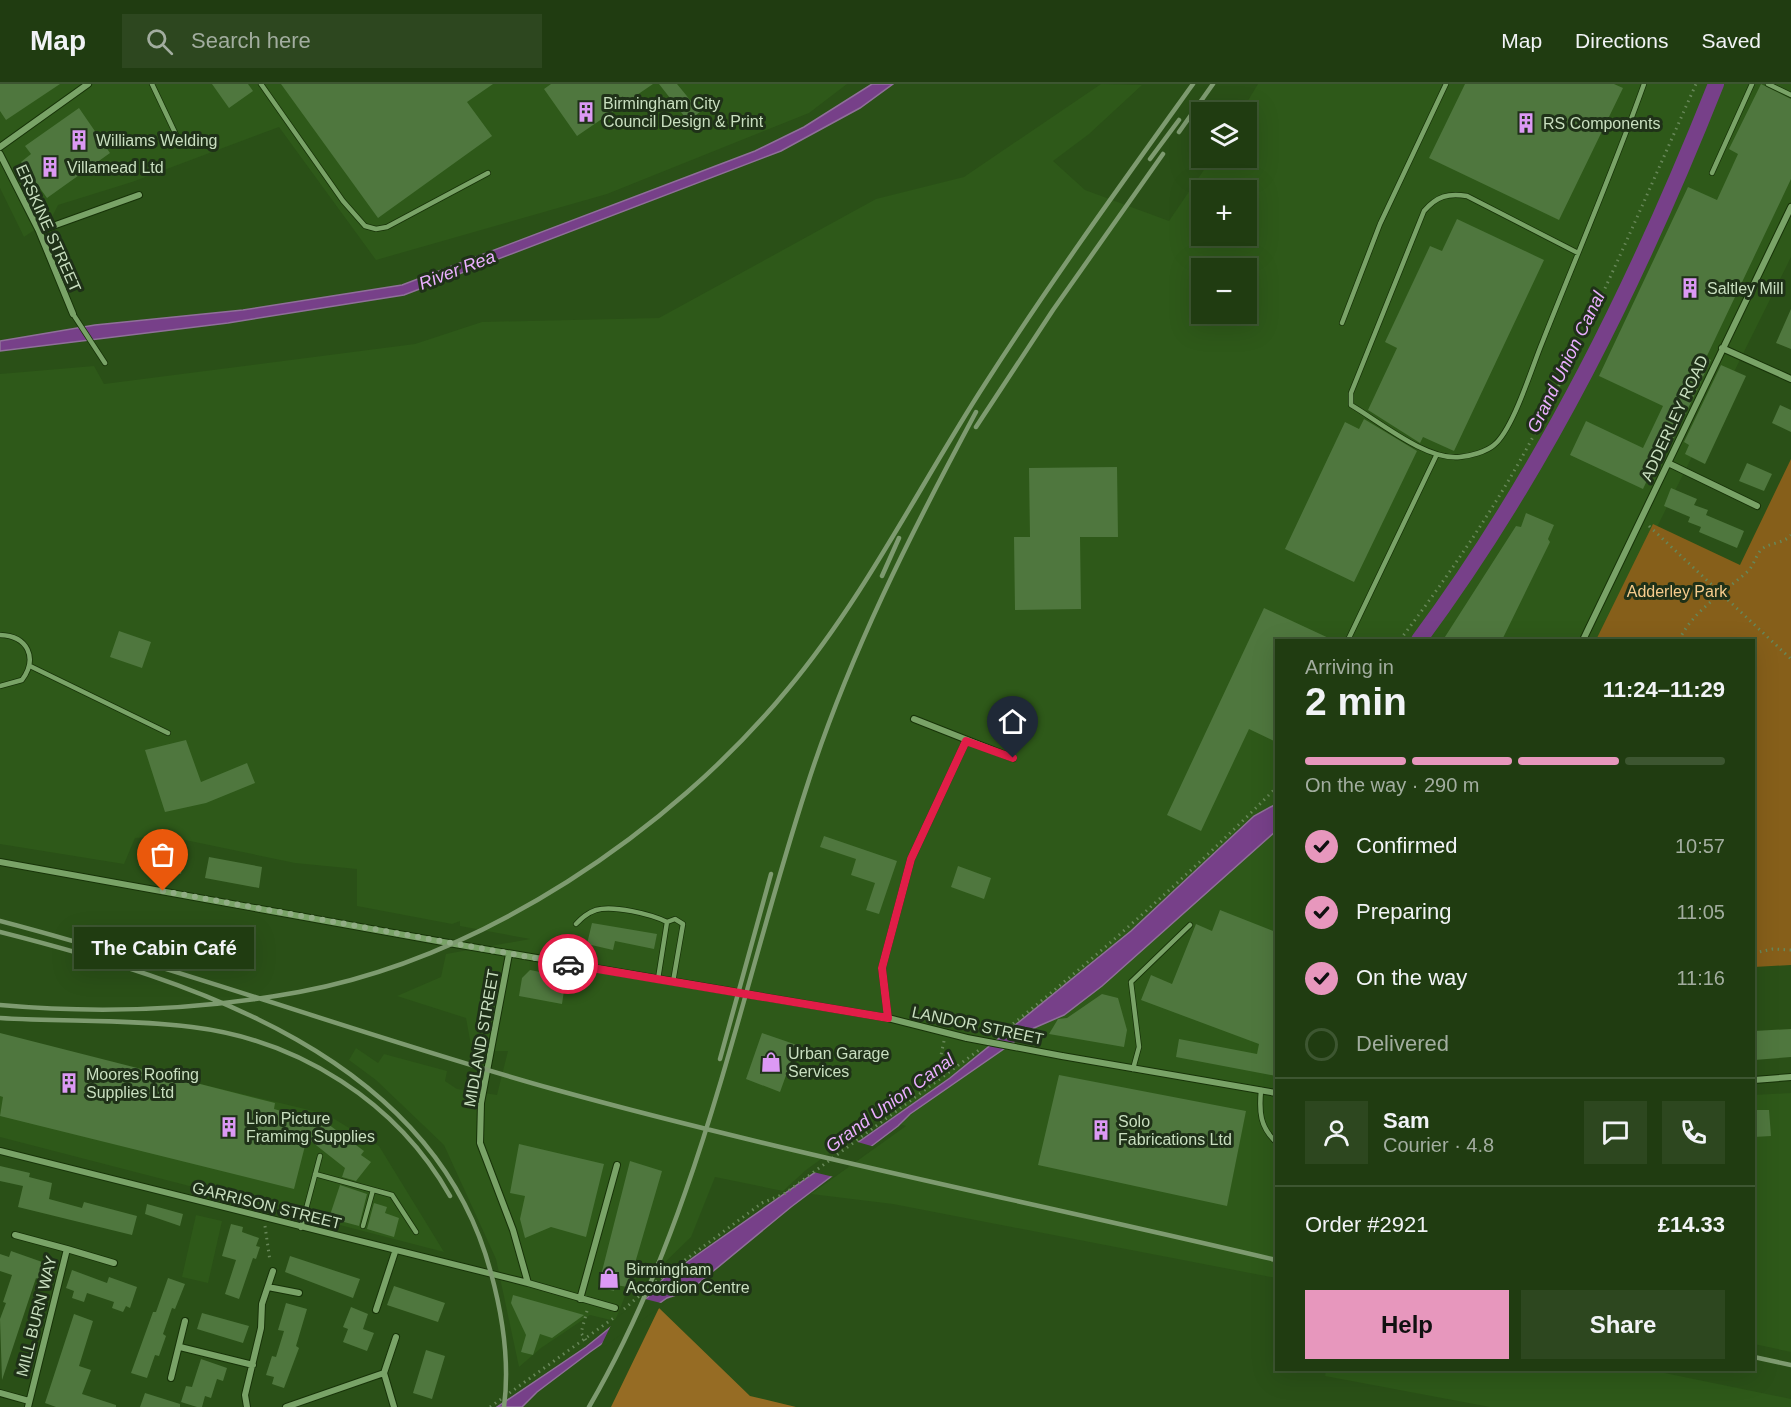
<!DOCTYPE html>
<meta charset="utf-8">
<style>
:root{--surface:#203c11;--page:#2d471f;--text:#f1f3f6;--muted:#a2ad9f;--line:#3d5631;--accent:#e797bd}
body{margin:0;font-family:Arial,sans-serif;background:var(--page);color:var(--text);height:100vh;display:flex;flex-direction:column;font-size:22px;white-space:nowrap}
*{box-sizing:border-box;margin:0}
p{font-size:20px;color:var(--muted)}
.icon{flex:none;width:33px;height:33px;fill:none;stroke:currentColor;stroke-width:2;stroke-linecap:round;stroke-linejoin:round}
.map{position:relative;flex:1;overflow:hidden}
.details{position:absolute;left:1275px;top:555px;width:480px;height:732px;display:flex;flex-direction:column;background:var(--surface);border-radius:0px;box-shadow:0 6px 24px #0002,0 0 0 2px var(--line)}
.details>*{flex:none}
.buttons{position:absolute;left:1191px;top:18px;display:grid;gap:12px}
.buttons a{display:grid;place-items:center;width:66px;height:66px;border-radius:0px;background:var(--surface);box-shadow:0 6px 24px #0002,0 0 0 2px var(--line);font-size:30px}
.pin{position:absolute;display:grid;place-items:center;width:51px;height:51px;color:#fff;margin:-62px -26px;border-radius:50% 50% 50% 0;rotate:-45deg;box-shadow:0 0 6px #0007}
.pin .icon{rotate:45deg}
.courier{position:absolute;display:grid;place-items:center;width:60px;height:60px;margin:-30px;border:4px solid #e11d48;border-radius:50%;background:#fff;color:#222;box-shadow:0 2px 8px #0007}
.bubble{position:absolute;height:42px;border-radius:0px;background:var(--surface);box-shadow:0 6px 24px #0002,0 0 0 2px var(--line);font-size:20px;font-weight:600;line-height:42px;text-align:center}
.head em{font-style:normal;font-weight:600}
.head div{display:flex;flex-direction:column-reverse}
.head{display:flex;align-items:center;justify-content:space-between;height:102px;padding:0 30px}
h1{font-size:39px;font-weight:600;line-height:45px}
.bar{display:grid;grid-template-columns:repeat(4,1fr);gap:9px 6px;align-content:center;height:72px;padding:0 30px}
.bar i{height:8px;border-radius:4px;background:var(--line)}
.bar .active{background:var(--accent)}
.bar p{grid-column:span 4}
.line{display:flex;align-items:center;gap:15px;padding:0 30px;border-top:2px solid var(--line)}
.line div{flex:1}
.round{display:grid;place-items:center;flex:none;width:63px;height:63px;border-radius:0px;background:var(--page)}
ol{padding:0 30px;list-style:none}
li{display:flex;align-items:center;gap:18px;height:66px}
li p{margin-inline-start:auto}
li .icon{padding:6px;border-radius:50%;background:var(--accent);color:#111;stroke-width:4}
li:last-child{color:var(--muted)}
li i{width:33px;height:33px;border:3px solid var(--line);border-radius:50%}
.cta{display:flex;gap:12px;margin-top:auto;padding:12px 30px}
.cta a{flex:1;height:69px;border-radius:0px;background:var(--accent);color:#111;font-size:24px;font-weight:600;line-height:69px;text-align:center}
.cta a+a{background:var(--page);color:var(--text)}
header{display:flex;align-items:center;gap:36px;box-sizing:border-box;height:84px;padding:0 30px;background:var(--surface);border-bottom:2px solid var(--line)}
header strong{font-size:28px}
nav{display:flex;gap:33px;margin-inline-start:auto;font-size:21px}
.search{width:420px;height:54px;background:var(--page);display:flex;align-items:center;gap:15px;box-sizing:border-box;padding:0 21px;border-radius:0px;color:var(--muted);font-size:22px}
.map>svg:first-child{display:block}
.built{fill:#2e5919;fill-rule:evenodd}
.green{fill:#865f1a}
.forest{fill:#966c24}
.water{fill:#774089;stroke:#90709a;stroke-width:1.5}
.pier{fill:#2a5017}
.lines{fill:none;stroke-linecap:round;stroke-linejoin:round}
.canal{stroke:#774089;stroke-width:16}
.building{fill:#4f773e}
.lane-casing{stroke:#173308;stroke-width:6}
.street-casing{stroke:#173308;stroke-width:8}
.path{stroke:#678758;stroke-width:3;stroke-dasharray:1.5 4.5;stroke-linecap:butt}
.lane{stroke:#79a367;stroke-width:4.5}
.street{stroke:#79a367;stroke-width:6}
.rail{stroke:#7e9b70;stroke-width:4.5}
.street-bridge-casing{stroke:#173308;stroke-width:8;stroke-linecap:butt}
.street-bridge{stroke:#79a367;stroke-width:6}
.done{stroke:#91ad85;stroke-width:6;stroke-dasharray:0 10.8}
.route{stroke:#e11d48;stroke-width:8}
.labels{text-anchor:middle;stroke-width:6;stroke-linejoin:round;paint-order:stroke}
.poi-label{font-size:16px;fill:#c9dfc0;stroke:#1f3118;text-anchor:start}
.street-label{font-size:16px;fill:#c9dfc0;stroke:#1f3118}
.park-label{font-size:16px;fill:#f7cc8d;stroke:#1f3118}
.water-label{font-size:18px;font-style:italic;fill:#eaafff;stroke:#1f3118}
</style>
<header>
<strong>Map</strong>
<div class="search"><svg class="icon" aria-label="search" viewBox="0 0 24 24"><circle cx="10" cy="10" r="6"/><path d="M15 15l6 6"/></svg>Search here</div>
<nav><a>Map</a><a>Directions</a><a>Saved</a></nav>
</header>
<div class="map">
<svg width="1791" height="1323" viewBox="0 0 1791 1323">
<rect width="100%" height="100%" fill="#2a5017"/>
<path class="built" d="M0 0H847L809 29 607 110 376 176 279 43 132 98 58 121 51 135 24 153 0 104Z
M1101 0 1142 1 1089 50 1053 77 1085 106 1169 137 1212 74H1246V28H1241L1258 0H1791V173L1601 556H1276V1194L893 1120 811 1110 906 1042 879 1033 806 1086 783 1107 715 1093 691 1153 658 1185 631 1197 615 1237 590 1231 541 1264 519 1283 496 1175 444 1061 376 996 349 976 356 964 378 979 384 970 447 987 445 997 457 1005 497 1011 508 967H472L466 934 397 912 441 893 446 870 530 855 460 842V837L452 840 357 822V785L295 779 166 752 135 754 124 780 0 760V290L94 282 104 300 415 260 482 238 659 234 876 115 964 93ZM1202 106H1246V152H1202ZM1202 184H1246V230H1202Z
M0 952 326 1030 379 1062 444 1168 0 1053Z
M1791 1009V1268L1754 1260V1011Z
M196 1131 222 1137 208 1199 182 1193Z
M1326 1286H1650L1791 1315V1323H1490L1325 1292Z"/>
<path class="green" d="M1791 375V881L1754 883V556H1596L1653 440 1740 481Z"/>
<path class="forest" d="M659 1224 750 1312 796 1323H611Z"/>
<path class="water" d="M872 0H893L860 24 781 67 404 211 228 239 0 267V257L95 241 243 226 402 201 755 67 804 43Z
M1276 720 1274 742 1276 747 1102 902 1064 931 1034 944 910 1030 898 1042 791 1123 700 1198 685 1208 667 1214 590 1268 537 1308 522 1323H497L586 1263 648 1213 663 1195 704 1166 950 994 1131 847 1254 732Z"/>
<path class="pier" d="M854 1057 875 1063 834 1093 813 1088Z
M647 1210 645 1215 665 1220 599 1266 613 1237Z"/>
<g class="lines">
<path class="canal" d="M1419 556C1545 386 1638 196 1716 0"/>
</g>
<path class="building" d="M0 0H60L6 36 0 27Z
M212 0H248L253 7 229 24Z
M281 0H493L467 18 492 52 378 134Z
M551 0H653L577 52 544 5Z
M659 0H677L700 28 688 37Z
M1465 0H1614L1623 4 1559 136 1429 74Z
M1761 0 1791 15V95L1706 274 1711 276 1674 354 1668 351 1643 405 1570 371 1586 337 1643 364 1663 322 1599 292 1688 103 1717 116 1738 70 1729 65Z
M79 24 110 69 47 114 21 78 31 70 25 62Z
M1457 135 1544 176 1454 367 1423 353 1420 359 1368 326 1397 264 1385 258 1430 162 1442 167Z
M1791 225V265L1776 259Z
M1721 281 1746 292 1705 380 1685 370 1689 361 1684 358Z
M1780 321 1791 326V348L1772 339Z
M1364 335 1417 367 1354 498 1285 465 1345 338 1359 345Z
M1747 379 1772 390 1764 407 1739 397Z
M1117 383 1118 453H1080L1081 525 1015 526 1014 453H1030L1029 384Z
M1671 404 1697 415 1694 421 1708 426 1706 431 1744 447 1737 464 1699 448 1701 443 1688 438 1690 433 1664 422Z
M1526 429 1554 441 1548 455 1550 458 1502 556H1443L1516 442 1521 443Z
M1264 524 1333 556H1276V658L1249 645 1201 747 1167 731Z
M119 547 151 558 142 584 110 573Z
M186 656 201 698 247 679 255 699 206 719 165 728 145 666Z
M824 752 897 777 879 830 866 826 875 799 851 791 856 775 820 763Z
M141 770 183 777 181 790 139 782Z
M209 773 262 783 259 804 205 794Z
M958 782 991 794 984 815 951 803Z
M1220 826 1276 848V992L1176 973 1179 955 1257 970 1259 960 1141 916 1151 891 1172 900 1196 840 1212 847Z
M592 839 657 850 654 865 615 857 613 866 587 860Z
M530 886 566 893 562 920 519 912 522 894Z
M1102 910 1118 914 1127 946 1124 963 1049 950 1058 935 1067 934Z
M1791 945V973L1754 976V947Z
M0 949 275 1019 274 1025 328 1040 364 1067 361 1071 371 1078 356 1097 342 1093 345 1084 307 1054 294 1105 0 1032 3 1013 0 1012Z
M762 949 797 961 780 1008 746 995Z
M1059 991 1246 1027 1227 1122 1038 1081Z
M1754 1026H1769L1771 1052 1754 1053Z
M519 1060 604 1080 586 1153 551 1143 525 1154 520 1135 525 1112 510 1109Z
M630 1077 662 1087 628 1203 615 1201 614 1207 598 1203Z
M0 1082 30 1089 29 1093 52 1099 49 1115 82 1124 84 1118 137 1132 132 1151 18 1123 23 1102 0 1097Z
M340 1101 367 1110 359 1142 329 1134Z
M374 1119 387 1123 385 1129 399 1134 394 1153 367 1145Z
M147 1120 183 1130 180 1142 145 1130Z
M231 1140 243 1143 242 1148 259 1154 256 1162 260 1163 256 1175 253 1174 239 1215 225 1210 236 1176 222 1172Z
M11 1167 45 1179 39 1196 36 1194 2 1296 0 1235 6 1219 3 1218 12 1191 0 1187V1170L9 1173Z
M290 1172 360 1195 353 1214 285 1188Z
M72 1186 107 1199 109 1193 137 1203 130 1224 126 1222 123 1228 112 1224 114 1218 87 1209 84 1218 72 1214 74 1207 66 1204Z
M168 1194 185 1200 175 1225 172 1224 163 1250 166 1252 159 1272 155 1271 147 1294 131 1289 153 1228H156Z
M394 1202 445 1219 438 1238 387 1221Z
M513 1211 584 1231 552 1254 540 1250 533 1271 521 1268 526 1251 511 1219Z
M286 1219 307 1225 296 1262 299 1264 284 1304 272 1300 274 1293 266 1291 272 1272 276 1273 284 1247 278 1246Z
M351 1223 368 1230 363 1245 374 1249 367 1267 343 1258 348 1245 343 1243Z
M202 1229 249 1242 243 1259 197 1245Z
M74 1230 93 1237 79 1282 91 1286 82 1310 116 1321V1323H56L45 1319Z
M426 1266 445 1272 432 1315 413 1309Z
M201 1275 227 1284 223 1297 217 1295 211 1314 205 1312 202 1323H197L181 1318 186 1302 192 1303Z
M145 1309 180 1320V1323H140Z"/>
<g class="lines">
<g class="lane-casing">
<path id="lane" d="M152 0 179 57
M261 0 343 117 365 142 376 145 387 143 488 89
M1768 0 1791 11
M1712 89 1752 0
M1578 169 1467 112C1448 109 1437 112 1424 127L1351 309V321C1380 338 1427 377 1460 373 1470 372 1486 368 1494 361 1513 346 1532 283 1542 259 1576 173 1613 87 1644 0
M73 230 105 279
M1342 239 1380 140 1446 0
M0 551C28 552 38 574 22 596L0 602
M1348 556 1436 372
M30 582 168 649
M576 840C582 834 587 829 596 826 613 821 651 830 667 838
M658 895 667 838 675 835 683 840 673 898
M1133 985 1139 963 1131 898 1190 841
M1261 1006C1259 1028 1260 1043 1276 1058
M315 1090 392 1111 416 1148
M363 1142 373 1106
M301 1144 320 1072"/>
</g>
<g class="street-casing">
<path id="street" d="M0 63 88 0
M0 70 39 147 73 230
M39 147 139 111
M1722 264 1791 295
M1668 379 1757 422
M1583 556 1791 123
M914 635 1013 674
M0 778 443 858 888 934 967 954
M509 870 481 1019 480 1059 513 1146 528 1199 615 1224
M888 934 882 884 911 775 966 657
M1062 972 1276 1009
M1754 996 1791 993
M0 1067 528 1199
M15 1151 67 1165 28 1323
M67 1165 114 1179
M268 1203 299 1209
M580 1215 617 1081
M376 1226 395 1168
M180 1263 253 1281
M384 1289 396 1253
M384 1289 394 1323
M171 1294 185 1237
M0 1309 29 1317
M247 1323 245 1311 261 1244 262 1220 273 1187
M286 1323 384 1289"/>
</g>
<path class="path" d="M1649 442 1791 575
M1400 556C1449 491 1496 423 1534 351 1593 237 1644 117 1696 0
M1679 556C1694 526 1722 510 1747 488 1754 482 1756 470 1762 465 1771 458 1783 460 1791 451
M1754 869 1773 865 1791 866
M999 951C1096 874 1188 792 1276 704
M944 957 941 971 954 986
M265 1142 270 1177
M624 1225 658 1196 762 1119 784 1110 979 966
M586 1256 581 1249 587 1227
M490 1323 615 1233"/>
<use href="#lane" class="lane"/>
<use href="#street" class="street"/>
<path class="rail" d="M1179 48 1213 0
M1150 75 1179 36
M976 343 1053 226 1163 70
M882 492 899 454
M0 837C186 886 367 953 553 1005 792 1071 1035 1119 1276 1176
M0 848C193 897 434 972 491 1189 503 1233 510 1277 504 1323
M0 921C100 930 200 926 299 908 482 874 670 748 787 606 865 513 919 402 985 300 1051 197 1122 99 1193 0
M0 934C64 938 129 935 192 943 299 956 397 1018 450 1112
M720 975 771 790
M1754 1273 1791 1281
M589 1323C700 1132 739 912 806 705 848 573 911 449 976 328"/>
<g class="street-bridge-casing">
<path id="street-bridge" d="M967 954 1062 972"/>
</g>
<use href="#street-bridge" class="street-bridge"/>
</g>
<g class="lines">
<path class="done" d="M163 807 568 880"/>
<path class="route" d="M568 880 888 934 882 884 911 775 966 657 1013 674"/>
</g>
<defs>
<g id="building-bare" transform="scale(1.62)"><path d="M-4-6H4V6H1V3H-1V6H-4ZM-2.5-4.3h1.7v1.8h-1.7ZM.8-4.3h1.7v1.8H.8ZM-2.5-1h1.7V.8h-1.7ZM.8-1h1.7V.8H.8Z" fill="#dc99f4" stroke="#1f3118" stroke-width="2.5" paint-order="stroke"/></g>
<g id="shop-bare" transform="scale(1.62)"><path d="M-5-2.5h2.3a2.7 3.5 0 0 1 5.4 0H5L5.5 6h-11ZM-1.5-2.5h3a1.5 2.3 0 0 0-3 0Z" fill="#dc99f4" stroke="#1f3118" stroke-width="2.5" paint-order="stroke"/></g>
</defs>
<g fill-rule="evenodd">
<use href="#building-bare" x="586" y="28"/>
<use href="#building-bare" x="1526" y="39"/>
<use href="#building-bare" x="79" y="56"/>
<use href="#building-bare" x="50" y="83"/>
<use href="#building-bare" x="1690" y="204"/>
<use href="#shop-bare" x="771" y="978"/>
<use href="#building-bare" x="69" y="999"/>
<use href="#building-bare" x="229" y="1043"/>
<use href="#building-bare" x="1101" y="1046"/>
<use href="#shop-bare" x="609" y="1194"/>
</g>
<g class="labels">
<g class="poi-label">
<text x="603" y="25">Birmingham City<tspan x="603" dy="18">Council Design &amp; Print</tspan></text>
<text x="1543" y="45">RS Components</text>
<text x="96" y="62">Williams Welding</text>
<text x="67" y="89">Villamead Ltd</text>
<text x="1707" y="210">Saltley Mill</text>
<text x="788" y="975">Urban Garage<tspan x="788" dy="18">Services</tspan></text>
<text x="86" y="996">Moores Roofing<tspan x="86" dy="18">Supplies Ltd</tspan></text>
<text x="246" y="1040">Lion Picture<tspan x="246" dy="18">Framimg Supplies</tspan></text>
<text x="1118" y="1043">Solo<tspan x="1118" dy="18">Fabrications Ltd</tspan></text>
<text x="626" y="1191">Birmingham<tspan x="626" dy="18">Accordion Centre</tspan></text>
</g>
<g class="street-label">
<text transform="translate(49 144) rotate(66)" y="6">ERSKINE STREET</text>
<text transform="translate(1674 334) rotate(-65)" y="6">ADDERLEY ROAD</text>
<text transform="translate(978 941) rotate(12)" y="6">LANDOR STREET</text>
<text transform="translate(481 954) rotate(-80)" y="6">MIDLAND STREET</text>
<text transform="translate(267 1121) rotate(14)" y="6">GARRISON STREET</text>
<text transform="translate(36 1232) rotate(-76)" y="6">MILL BURN WAY</text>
</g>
<g class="park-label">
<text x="1677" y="513">Adderley Park</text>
</g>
<g class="water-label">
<text transform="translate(457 186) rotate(-21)" y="6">River Rea</text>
<text transform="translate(1566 278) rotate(-64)" y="6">Grand Union Canal</text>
<text transform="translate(890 1019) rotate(-36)" y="6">Grand Union Canal</text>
</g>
</g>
</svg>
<div class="buttons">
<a><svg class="icon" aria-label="layers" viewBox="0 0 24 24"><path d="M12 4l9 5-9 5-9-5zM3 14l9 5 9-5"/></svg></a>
<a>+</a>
<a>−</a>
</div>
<div class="pin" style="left:163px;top:807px;background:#ea580c"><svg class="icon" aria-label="bag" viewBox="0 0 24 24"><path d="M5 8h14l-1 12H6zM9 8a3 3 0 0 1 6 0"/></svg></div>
<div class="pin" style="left:1013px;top:674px;background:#1f2937"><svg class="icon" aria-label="home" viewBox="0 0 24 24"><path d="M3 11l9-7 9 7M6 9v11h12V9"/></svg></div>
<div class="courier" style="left:568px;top:880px"><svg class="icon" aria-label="car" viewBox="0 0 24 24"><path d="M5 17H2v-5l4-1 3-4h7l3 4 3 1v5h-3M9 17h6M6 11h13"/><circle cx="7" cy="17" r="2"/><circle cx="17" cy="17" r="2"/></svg></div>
<div class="bubble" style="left:74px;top:843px;width:180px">The Cabin Café</div>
<section class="details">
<div class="head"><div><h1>2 min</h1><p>Arriving in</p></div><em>11:24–11:29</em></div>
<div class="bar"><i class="active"></i><i class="active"></i><i class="active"></i><i></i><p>On the way · 290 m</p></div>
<ol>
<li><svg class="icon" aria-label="check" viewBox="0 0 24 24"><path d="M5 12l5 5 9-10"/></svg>Confirmed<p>10:57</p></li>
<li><svg class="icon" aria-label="check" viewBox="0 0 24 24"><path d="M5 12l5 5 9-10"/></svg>Preparing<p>11:05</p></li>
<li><svg class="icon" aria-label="check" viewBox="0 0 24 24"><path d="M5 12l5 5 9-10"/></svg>On the way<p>11:16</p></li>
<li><i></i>Delivered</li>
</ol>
<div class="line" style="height:108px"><a class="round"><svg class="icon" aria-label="person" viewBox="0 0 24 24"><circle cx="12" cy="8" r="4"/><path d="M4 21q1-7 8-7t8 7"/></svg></a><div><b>Sam</b><p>Courier · 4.8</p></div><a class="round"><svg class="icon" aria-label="chat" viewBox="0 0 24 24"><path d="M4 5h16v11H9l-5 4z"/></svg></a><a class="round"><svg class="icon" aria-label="phone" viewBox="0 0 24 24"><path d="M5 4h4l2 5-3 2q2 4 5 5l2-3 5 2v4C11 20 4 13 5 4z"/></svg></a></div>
<div class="line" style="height:78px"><div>Order #2921</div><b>£14.33</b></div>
<div class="cta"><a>Help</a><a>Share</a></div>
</section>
</div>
